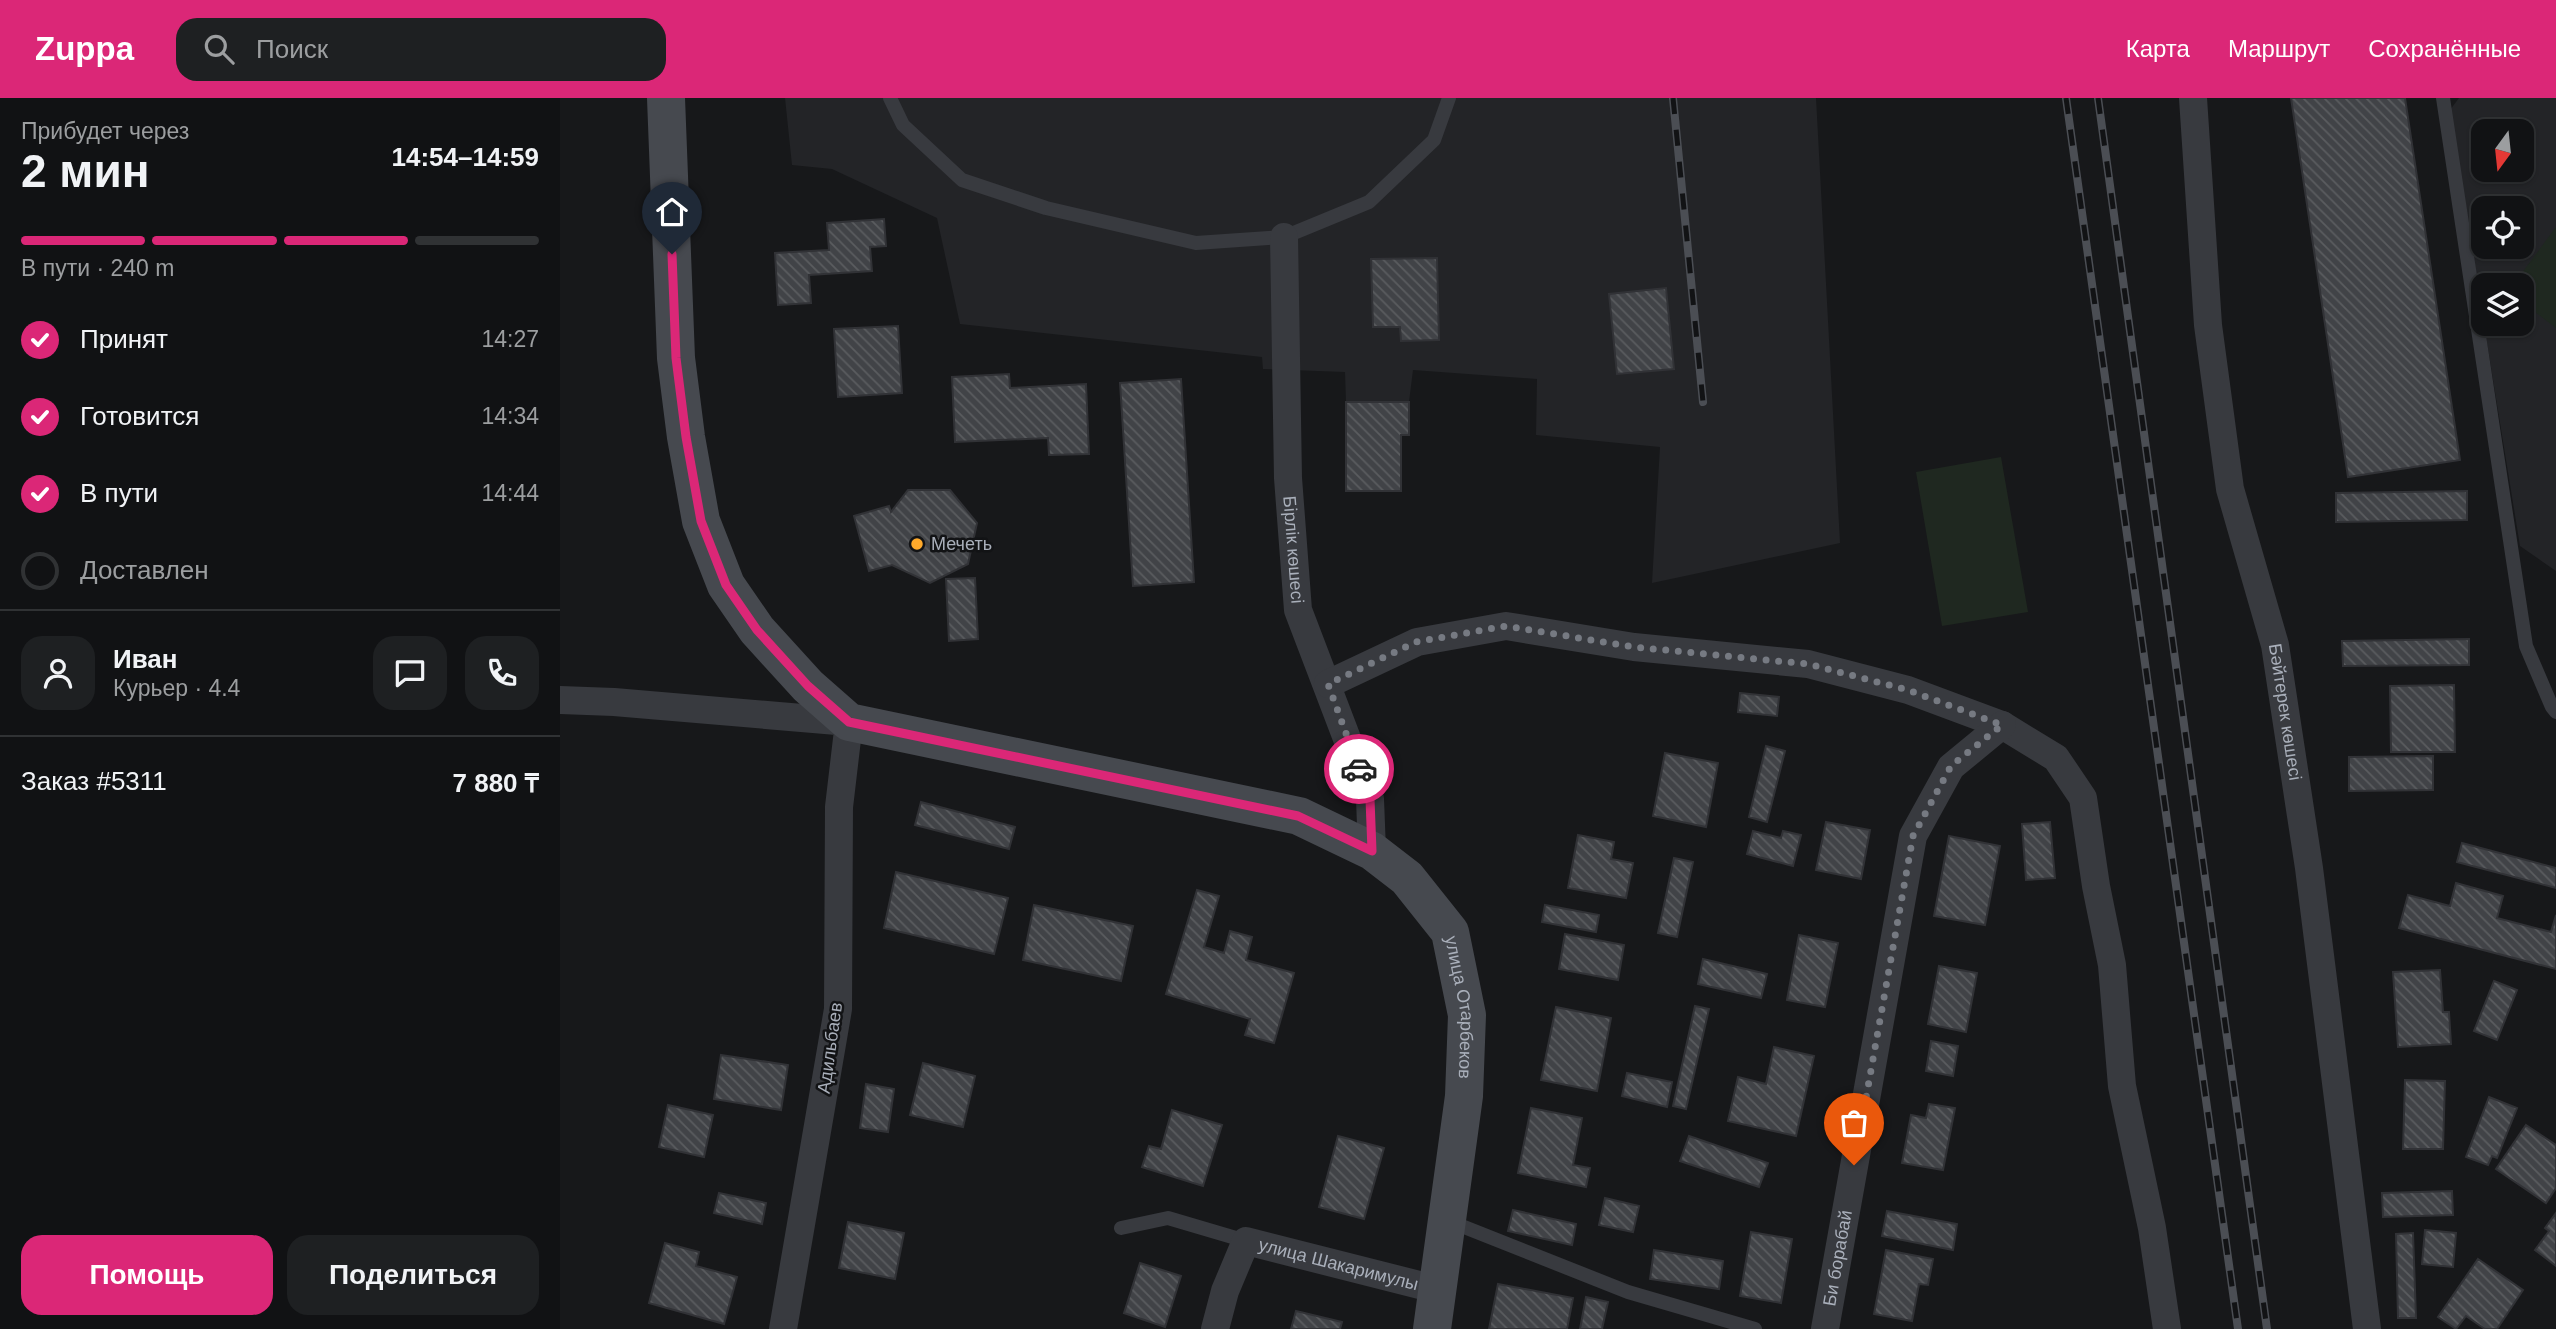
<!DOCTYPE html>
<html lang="ru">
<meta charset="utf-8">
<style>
:root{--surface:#111214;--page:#1e2022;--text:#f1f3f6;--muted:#9c9ea0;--line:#303234;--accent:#db2777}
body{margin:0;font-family:Helvetica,sans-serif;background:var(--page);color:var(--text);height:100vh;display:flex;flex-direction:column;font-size:26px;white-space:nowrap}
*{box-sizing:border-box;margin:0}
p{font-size:23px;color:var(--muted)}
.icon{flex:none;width:38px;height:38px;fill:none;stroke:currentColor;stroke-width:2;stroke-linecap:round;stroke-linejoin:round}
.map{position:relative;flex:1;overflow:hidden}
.side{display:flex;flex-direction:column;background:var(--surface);width:560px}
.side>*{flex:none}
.needle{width:46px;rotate:195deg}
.tools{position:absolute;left:1911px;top:21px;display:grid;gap:14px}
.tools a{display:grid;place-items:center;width:63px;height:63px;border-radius:14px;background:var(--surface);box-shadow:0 2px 5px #0004,0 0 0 2px var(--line);font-size:35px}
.pin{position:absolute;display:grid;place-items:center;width:60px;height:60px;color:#fff;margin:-72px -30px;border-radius:50% 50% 50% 0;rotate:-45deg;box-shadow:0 0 7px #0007}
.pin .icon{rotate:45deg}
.courier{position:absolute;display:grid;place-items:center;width:70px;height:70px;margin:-35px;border:5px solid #db2777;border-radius:50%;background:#fff;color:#222;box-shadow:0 2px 9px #0007}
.overview em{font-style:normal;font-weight:800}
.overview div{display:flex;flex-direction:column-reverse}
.overview{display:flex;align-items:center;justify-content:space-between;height:119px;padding:0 21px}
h1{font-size:46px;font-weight:800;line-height:52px}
.bar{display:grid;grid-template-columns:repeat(4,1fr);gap:10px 7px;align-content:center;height:84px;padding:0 21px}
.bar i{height:9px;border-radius:5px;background:var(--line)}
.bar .on{background:var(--accent)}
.bar p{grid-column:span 4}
.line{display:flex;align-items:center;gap:18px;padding:0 21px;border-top:2px solid var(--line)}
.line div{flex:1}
.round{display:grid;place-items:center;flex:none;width:74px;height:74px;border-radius:21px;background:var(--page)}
ol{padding:0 21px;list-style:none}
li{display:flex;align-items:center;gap:21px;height:77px}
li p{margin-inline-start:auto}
li .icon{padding:7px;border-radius:50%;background:var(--accent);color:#fff;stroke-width:4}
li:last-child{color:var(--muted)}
li i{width:38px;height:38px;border:4px solid var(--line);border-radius:50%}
.button{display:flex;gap:14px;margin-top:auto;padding:14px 21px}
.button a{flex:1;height:80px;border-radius:21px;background:var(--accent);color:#fff;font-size:28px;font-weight:800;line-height:80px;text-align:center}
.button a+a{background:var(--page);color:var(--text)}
header{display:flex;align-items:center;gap:42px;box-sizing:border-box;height:98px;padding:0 35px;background:var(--accent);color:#fff}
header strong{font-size:33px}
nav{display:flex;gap:38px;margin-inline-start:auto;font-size:24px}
.search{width:490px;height:63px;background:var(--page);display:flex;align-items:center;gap:18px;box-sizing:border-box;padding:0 24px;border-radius:21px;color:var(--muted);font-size:26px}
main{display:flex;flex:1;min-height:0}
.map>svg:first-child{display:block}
.built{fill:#232427;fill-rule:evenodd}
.grass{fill:#1f2820}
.building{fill:url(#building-back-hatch);stroke:#313236;stroke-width:2}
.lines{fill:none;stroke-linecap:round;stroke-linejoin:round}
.lane{stroke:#383a3f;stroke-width:14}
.street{stroke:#383a3f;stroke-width:28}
.secondary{stroke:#46494f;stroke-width:38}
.rail-casing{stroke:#4b4e54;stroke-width:8}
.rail{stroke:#121315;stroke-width:5;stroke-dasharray:16;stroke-linecap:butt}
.done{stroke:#767a82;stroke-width:7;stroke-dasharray:0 12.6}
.route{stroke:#db2777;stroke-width:9}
.poi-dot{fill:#ffaa2b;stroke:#121315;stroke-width:2.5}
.labels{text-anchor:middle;stroke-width:5;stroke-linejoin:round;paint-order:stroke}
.poi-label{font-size:18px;fill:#a9afba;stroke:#121315;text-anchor:start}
.street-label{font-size:18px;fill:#a9afba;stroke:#121315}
</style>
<header>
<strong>Zuppa</strong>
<div class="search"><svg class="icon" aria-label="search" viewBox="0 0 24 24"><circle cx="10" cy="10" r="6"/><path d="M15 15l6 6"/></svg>Поиск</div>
<nav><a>Карта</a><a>Маршрут</a><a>Сохранённые</a></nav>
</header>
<main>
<section class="side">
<div class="overview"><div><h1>2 мин</h1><p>Прибудет через</p></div><em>14:54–14:59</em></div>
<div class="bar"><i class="on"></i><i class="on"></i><i class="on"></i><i></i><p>В пути · 240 m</p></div>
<ol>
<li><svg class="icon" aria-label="check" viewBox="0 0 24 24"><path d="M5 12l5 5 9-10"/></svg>Принят<p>14:27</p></li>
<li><svg class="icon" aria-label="check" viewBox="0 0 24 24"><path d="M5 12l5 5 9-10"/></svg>Готовится<p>14:34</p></li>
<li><svg class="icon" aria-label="check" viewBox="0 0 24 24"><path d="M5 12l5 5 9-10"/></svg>В пути<p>14:44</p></li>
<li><i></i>Доставлен</li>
</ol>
<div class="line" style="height:126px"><a class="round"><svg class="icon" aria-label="person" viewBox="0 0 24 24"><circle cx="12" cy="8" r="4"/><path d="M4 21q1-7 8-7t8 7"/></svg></a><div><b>Иван</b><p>Курьер · 4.4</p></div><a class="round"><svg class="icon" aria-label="chat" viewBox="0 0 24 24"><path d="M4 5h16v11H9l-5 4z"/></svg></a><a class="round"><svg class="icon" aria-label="phone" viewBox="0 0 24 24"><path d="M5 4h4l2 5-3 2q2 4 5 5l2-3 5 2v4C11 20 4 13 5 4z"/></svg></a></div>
<div class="line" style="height:91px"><div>Заказ #5311</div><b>7 880 ₸</b></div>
<div class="button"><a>Помощь</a><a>Поделиться</a></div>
</section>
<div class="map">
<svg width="1996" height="1231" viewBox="0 0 1996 1231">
<defs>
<pattern id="building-back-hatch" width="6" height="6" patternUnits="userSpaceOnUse" patternTransform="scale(1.75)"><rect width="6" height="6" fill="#414347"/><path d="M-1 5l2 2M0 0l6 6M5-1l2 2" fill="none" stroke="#5a5c5f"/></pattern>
</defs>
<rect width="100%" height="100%" fill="#17181a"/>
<path class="built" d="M225 0H1256L1280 445 1092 485 1100 349 976 337 977 281 853 272 849 304H786L785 274 703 271 702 259 400 226 377 120 272 71 232 67Z
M1899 0H1996V473L1960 448 1924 226H1962V187H1923V221L1890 12ZM1923 33H1962V72H1923ZM1923 110H1962V149H1923Z"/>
<path class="grass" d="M1996 129V230L1962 204V187H1953Z
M1441 359 1468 514 1382 528 1356 374Z"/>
<path class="building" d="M1731 0H1845L1900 362 1788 379Z
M324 121 326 148 310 149 312 173 249 177 251 205 218 207 215 155 269 152 267 125Z
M877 160 879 242 841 243 840 229H813L811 161Z
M1106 190 1114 271 1057 276 1049 196Z
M338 228 342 295 278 299 274 231Z
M449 276 450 290 526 286 529 356 489 357 488 340 395 344 392 279Z
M621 281 634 484 573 488 560 285Z
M786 304H849V337H841V393H786Z
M348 392H390L417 425 408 466 370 485 332 467 309 473 294 418 329 408 331 414Z
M1907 393V422L1776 424V395Z
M415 480 418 541 389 543 386 481Z
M1909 541V567L1783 568 1782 543Z
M1894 587 1895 654H1831L1830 588Z
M1180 595 1219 599 1217 618 1178 614Z
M1206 648 1225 653 1207 724 1189 719Z
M1105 655 1158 665 1146 729 1093 718Z
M1873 658V692L1789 693V659Z
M361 704 455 729 449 751 355 727Z
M1266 724 1310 732 1301 781 1256 772Z
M1490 724 1495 780 1466 782 1462 726Z
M1193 733 1221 740 1223 733 1241 737 1233 768 1187 756Z
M1018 737 1054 744 1051 761 1073 765 1066 800 1008 790Z
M1389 738 1440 748 1425 827 1374 818Z
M1902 745 1996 770V790L1897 764Z
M1114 760 1133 764 1117 839 1098 835Z
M336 774 448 800 434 856 324 830Z
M1896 785 1943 798 1937 820 1991 834 1996 817V871L1839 830 1848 797 1890 808Z
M637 792 659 798 644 849 664 855 670 833 692 839 686 862 734 875 714 945 685 937 690 921 606 896Z
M474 807 573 828 561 883 463 862Z
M985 807 1039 817 1036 834 982 824Z
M1005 836 1064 847 1058 882 999 871Z
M1239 837 1278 845 1265 909 1227 902Z
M1143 861 1207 876 1201 900 1138 886Z
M1379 868 1417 875 1406 934 1368 926Z
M1880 872 1883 914H1889L1891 946 1838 949 1833 874Z
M1934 883 1957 892 1937 942 1914 933Z
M1135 908 1149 911 1126 1011 1113 1008Z
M996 909 1051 920 1037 993 981 982Z
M1371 943 1398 948 1393 978 1366 973Z
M1214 949 1254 958 1236 1038 1168 1023 1178 979 1206 986Z
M161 957 228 967 221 1012 154 1001Z
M363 965 415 978 403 1029 350 1017Z
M1067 975 1112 984 1107 1009 1062 998Z
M1845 982 1885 983 1883 1051H1843Z
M306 986 334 991 328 1034 300 1030Z
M1929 999 1957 1010 1937 1060 1932 1058 1928 1067 1906 1059Z
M1369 1006 1395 1010 1383 1072 1342 1065 1351 1017 1366 1020Z
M108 1007 153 1017 144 1059 99 1049Z
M971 1010 1022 1020 1013 1067 1030 1070 1026 1089 958 1075Z
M612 1012 662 1027 643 1088 582 1069 589 1048 601 1051Z
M1966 1027 1996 1047V1090L1986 1105 1936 1071Z
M778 1038 824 1050 804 1121 759 1109Z
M1129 1038 1208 1065 1199 1089 1120 1063Z
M1892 1093 1893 1117 1823 1119 1822 1095Z
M159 1095 206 1105 202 1126 154 1115Z
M1045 1100 1079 1108 1073 1134 1039 1127Z
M953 1112 1016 1126 1012 1147 948 1133Z
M1327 1113 1397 1126 1393 1152 1322 1138Z
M1996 1115V1168L1975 1152 1989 1133 1985 1130Z
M288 1124 344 1135 335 1181 279 1170Z
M1865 1132 1896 1135 1893 1169 1862 1166Z
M1191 1134 1232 1141 1221 1205 1180 1198Z
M1853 1135 1856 1220H1838L1836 1136Z
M105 1145 139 1154 136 1168 177 1179 164 1226 89 1205Z
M1094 1152 1163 1163 1159 1191 1090 1181Z
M1326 1152 1373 1161 1368 1187 1359 1186 1352 1223 1314 1216Z
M1918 1161 1963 1192 1937 1231H1925L1906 1218 1896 1231 1878 1219Z
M580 1165 621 1178 605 1229 564 1215Z
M938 1186 1013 1200 1007 1231H929Z
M1026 1199 1048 1204 1042 1231H1020Z
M736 1213 782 1224 780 1231H731Z"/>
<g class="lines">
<path class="lane" d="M330 0 343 27 402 82 486 110 636 145 724 139 809 104 874 42 889 0
M1883 0 1966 548 1992 609 1996 614
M889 1123 1068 1194 1195 1231
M561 1130 608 1120 686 1143"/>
<g class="street">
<path id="s1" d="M1633 0 1648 227 1670 391 1715 547 1749 770 1807 1231"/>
<path id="s2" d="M724 139 728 380 738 512 810 701 812 753"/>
<path d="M768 586 857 544 946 528 1074 549 1248 566 1348 592 1442 627 1496 660 1523 700 1536 788 1552 867 1562 988 1592 1130 1607 1231"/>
<path d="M0 602 54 604 289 624 279 709 278 911 223 1231"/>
<path id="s3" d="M655 1231 665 1193 686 1143 879 1192"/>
<path id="s4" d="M1265 1231 1353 738 1391 669 1442 627"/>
</g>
<path class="secondary" id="s5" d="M106 0 116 260 126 339 141 423 166 487 197 532 248 588 289 624 739 718 812 753 847 780 890 834 907 917 904 998 872 1231"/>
<g class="rail-casing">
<path id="rail" d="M1113 0 1143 304
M1506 0 1678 1231
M1538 0 1707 1231"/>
</g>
<use href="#rail" class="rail"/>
</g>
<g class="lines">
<path class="done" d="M799 671 768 586 856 544 946 528 1074 549 1248 566 1348 592 1442 627 1391 668 1353 738 1294 1067"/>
<path class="route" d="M112 156 116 260 126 339 141 423 166 487 197 532 248 588 289 624 738 718 812 753 810 701 799 671"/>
</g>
<circle class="poi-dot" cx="357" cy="446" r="7"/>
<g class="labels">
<g class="poi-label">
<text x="371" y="452">Мечеть</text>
</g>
<g class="street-label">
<text dy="6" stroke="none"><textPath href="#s2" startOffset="313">Бірлік көшесі</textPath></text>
<text dy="6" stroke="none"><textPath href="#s1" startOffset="623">Бәйтерек көшесі</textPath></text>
<text dy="6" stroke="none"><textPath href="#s5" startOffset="1409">улица Отарбеков</textPath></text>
<text transform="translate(270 950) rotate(-82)" y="6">Адильбаев</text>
<text dy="6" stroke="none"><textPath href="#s4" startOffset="72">Би борабай</textPath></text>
<text dy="6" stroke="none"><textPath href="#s3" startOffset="189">улица Шакаримулы</textPath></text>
</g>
</g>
</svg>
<div class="tools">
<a><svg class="needle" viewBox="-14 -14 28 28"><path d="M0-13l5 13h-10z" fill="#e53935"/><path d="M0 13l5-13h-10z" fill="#9c9ea0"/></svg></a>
<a><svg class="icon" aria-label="locate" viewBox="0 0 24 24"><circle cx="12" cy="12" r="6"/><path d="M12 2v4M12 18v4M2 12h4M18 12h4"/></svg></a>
<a><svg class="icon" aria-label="layers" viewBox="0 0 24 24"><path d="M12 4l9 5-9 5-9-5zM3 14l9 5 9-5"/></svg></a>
</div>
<div class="pin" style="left:1294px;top:1067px;background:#ea580c"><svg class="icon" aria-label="bag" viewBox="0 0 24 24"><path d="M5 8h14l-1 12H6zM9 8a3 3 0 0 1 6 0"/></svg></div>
<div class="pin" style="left:112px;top:156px;background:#1f2937"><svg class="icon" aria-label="home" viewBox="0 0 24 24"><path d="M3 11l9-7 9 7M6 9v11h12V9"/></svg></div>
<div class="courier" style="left:799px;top:671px"><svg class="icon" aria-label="car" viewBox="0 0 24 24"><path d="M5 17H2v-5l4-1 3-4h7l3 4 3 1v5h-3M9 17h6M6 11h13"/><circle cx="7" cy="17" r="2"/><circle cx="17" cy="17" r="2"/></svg></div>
</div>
</main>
